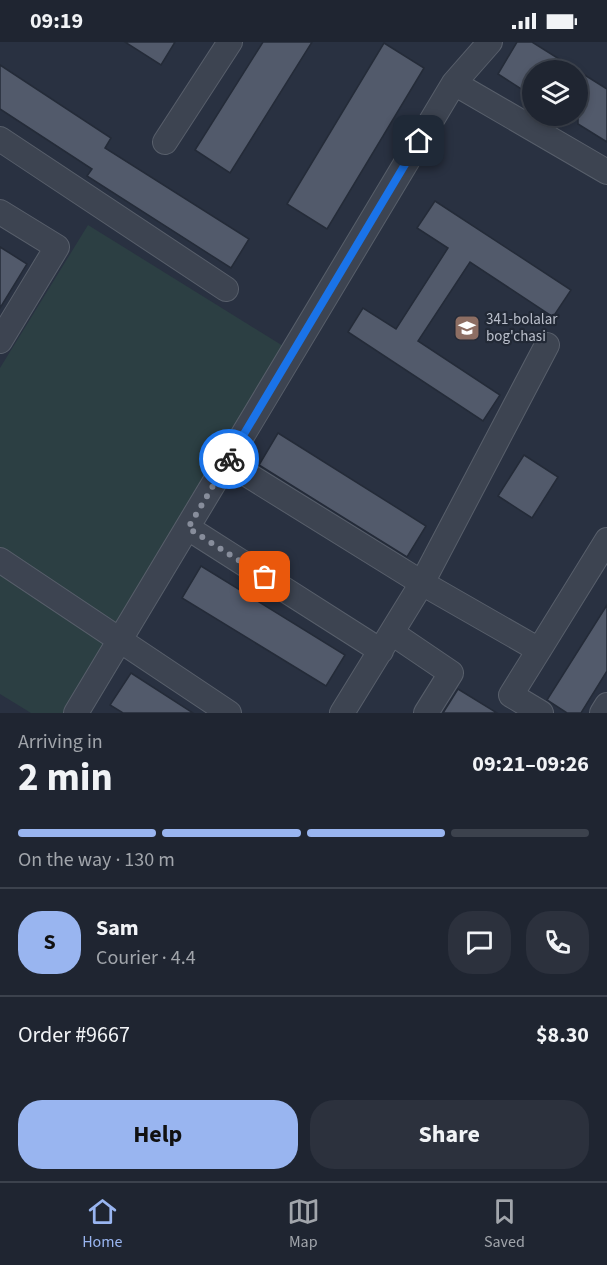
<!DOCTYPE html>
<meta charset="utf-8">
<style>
:root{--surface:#1f2531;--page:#2c313d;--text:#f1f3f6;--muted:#a1a5ab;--line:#3c424d;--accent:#99b5f0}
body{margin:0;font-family:"Source Sans 3",sans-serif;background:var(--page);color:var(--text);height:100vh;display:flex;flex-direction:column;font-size:22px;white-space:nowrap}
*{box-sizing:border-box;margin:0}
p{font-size:20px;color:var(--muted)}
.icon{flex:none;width:33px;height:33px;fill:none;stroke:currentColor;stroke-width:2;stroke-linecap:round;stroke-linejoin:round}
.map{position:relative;height:671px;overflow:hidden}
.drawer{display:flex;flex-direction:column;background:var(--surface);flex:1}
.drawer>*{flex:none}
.buttons{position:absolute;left:522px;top:18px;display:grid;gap:12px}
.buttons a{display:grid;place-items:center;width:66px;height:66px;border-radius:50%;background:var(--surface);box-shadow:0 3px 9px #0003,0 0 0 2px var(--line);font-size:30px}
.pin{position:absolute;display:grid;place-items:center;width:51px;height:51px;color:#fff;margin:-26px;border-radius:12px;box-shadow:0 3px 9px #0006}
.courier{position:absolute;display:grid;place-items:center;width:60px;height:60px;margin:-30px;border:4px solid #1a73e8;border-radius:50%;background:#fff;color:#222;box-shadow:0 2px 8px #0007}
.head em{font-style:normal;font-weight:700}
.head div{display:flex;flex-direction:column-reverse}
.head{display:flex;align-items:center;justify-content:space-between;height:102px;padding:0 18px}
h1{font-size:39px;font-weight:700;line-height:45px}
.bar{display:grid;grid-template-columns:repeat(4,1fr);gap:9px 6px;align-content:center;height:72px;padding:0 18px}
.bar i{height:8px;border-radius:4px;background:var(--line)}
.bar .active{background:var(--accent)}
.bar p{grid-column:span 4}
.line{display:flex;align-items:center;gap:15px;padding:0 18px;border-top:2px solid var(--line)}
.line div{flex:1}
.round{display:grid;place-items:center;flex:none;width:63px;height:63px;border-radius:24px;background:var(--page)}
.button{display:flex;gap:12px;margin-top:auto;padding:12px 18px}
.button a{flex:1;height:69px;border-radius:24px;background:var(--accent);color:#111;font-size:24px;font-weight:700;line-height:69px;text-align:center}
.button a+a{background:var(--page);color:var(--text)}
.status{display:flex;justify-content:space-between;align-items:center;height:42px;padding:0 30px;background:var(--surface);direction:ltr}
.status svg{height:16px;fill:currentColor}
.tabs{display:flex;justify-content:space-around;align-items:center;height:84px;border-top:2px solid var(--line);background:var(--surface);font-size:16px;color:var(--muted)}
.tabs a{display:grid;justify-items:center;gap:3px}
.tabs .active{color:var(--accent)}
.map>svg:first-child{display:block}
.green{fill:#2c3f43}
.building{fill:#525a6b;stroke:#242b38;stroke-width:1.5}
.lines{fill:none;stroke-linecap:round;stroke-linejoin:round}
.minor-casing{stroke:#585f6b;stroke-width:26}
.minor{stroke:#3d4451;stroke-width:24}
.done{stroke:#878d9b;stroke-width:6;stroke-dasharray:0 10.8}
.route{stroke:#1a73e8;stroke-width:8}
.labels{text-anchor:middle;stroke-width:4.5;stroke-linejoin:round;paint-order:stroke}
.poi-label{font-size:15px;fill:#babfcb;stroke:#222936;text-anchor:start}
</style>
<div class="status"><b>09:19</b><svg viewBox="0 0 49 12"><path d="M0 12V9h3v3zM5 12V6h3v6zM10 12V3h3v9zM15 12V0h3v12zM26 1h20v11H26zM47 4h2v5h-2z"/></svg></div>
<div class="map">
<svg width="607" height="671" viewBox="0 0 607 671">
<rect width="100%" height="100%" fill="#293141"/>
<path class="green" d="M88 183 288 307 63 671H31L0 652V326Z"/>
<path class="building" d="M125 0H175L161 23Z
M263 0H312L230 131 195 108Z
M517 0H532L607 47V100L578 82V28H532V54L498 32Z
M384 1 424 26 327 187 287 162Z
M0 23 111 96 105 106 249 197 231 226 87 134 92 127 0 67Z
M435 159 571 248 553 275 470 220 418 299 500 353 483 379 348 290 363 266 396 287 448 206 417 186Z
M0 205 27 222 0 266Z
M278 391 426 484 407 515 259 423Z
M524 413 558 435 532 476 498 454Z
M201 524 345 613 326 644 182 556Z
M607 563V629L581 671H567L547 658Z
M131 631 193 671H123L110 663Z
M458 647 497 671H443Z"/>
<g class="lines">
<g class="minor-casing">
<path id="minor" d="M454 41 490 0
M0 97 226 247
M165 100 230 0
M0 170 57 205 0 299
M227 420 422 541 547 303
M188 486 381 609
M0 518 229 671
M392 591 451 631 426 671
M539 608 607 498
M76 671 454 41 607 130
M342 671 422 541 539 608 511 653 541 671
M602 671 607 663"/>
</g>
<use href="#minor" class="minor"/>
</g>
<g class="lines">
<path class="done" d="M229 417 188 486 265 535"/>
<path class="route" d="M229 417 419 99"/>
</g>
<defs>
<g id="school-square" transform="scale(1.35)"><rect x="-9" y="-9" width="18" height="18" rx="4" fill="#8d6e63" stroke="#222936"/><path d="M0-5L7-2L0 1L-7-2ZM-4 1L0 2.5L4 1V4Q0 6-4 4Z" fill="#fff"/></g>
</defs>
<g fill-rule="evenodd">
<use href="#school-square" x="467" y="286"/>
</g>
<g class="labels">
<g class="poi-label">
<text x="486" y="282">341-bolalar<tspan x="486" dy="17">bog'chasi</tspan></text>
</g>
</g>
</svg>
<div class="buttons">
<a><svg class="icon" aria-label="layers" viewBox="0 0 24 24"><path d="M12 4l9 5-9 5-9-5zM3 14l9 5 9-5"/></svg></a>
</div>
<div class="pin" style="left:265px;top:535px;background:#ea580c"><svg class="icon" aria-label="bag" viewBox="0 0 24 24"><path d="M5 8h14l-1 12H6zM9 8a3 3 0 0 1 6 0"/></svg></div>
<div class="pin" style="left:419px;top:99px;background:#1f2937"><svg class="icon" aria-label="home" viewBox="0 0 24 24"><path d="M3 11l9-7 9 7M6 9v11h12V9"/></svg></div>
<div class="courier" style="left:229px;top:417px"><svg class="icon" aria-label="bike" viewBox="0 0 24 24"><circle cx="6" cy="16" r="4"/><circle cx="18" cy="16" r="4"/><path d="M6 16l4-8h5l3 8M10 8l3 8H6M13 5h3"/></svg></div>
</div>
<section class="drawer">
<div class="head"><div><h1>2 min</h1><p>Arriving in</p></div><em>09:21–09:26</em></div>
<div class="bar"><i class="active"></i><i class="active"></i><i class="active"></i><i></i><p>On the way · 130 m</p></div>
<div class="line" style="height:108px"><b class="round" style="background:var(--accent);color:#111">S</b><div><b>Sam</b><p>Courier · 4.4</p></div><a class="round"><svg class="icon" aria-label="chat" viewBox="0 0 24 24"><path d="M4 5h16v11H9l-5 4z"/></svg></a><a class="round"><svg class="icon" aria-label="phone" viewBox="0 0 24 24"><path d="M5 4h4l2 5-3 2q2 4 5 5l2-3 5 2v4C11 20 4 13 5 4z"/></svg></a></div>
<div class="line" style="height:78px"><div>Order #9667</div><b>$8.30</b></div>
<div class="button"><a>Help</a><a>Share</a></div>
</section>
<nav class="tabs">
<a class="active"><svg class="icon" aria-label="home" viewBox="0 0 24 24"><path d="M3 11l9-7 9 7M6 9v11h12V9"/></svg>Home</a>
<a><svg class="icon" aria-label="map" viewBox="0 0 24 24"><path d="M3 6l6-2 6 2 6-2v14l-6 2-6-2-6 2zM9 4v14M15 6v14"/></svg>Map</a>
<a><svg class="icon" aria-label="saved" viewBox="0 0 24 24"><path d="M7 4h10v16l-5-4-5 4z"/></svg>Saved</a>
</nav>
